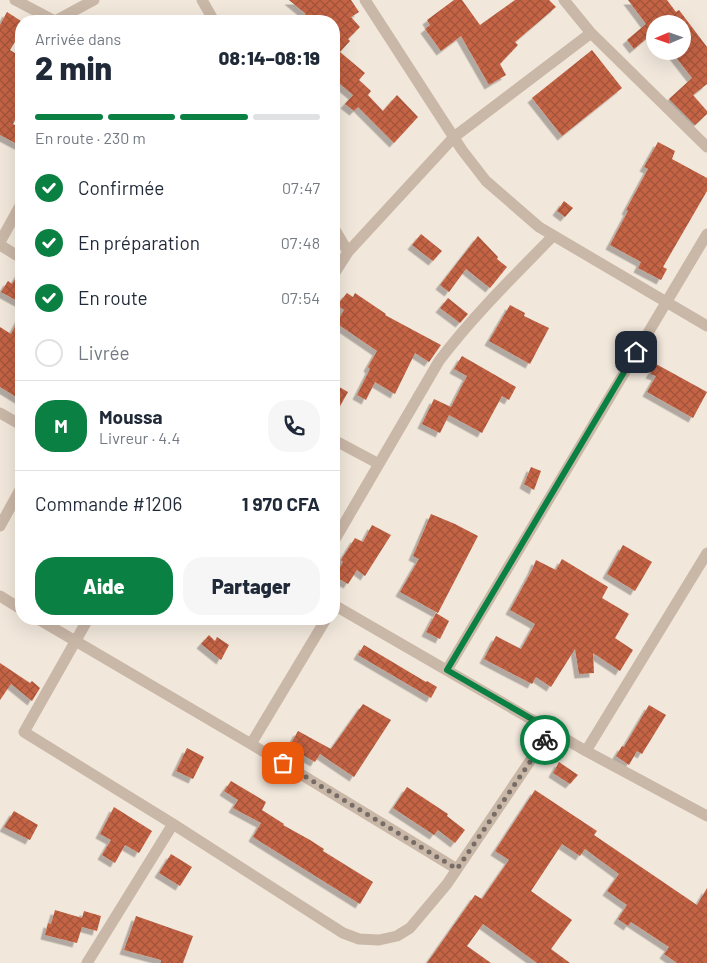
<!DOCTYPE html>
<html lang="fr">
<meta charset="utf-8">
<style>
:root{--surface:#fff;--page:#f6f6f7;--text:#1f2937;--muted:#747a83;--line:#e0e1e3;--accent:#0b8043}
body{margin:0;font-family:Barlow,sans-serif;background:var(--page);color:var(--text);height:100vh;display:flex;flex-direction:column;font-size:19px;white-space:nowrap}
*{box-sizing:border-box;margin:0}
p{font-size:16px;color:var(--muted)}
.icon{flex:none;width:28px;height:28px;fill:none;stroke:currentColor;stroke-width:2;stroke-linecap:round;stroke-linejoin:round}
.map{position:relative;flex:1;overflow:hidden}
.sheet{position:absolute;left:15px;top:15px;width:325px;height:610px;display:flex;flex-direction:column;background:var(--surface);border-radius:20px;box-shadow:0 5px 20px #0002}
.sheet>*{flex:none}
.needle{width:32px;rotate:268deg}
.tools{position:absolute;left:646px;top:15px;display:grid;gap:10px}
.tools a{display:grid;place-items:center;width:45px;height:45px;border-radius:50%;background:var(--surface);box-shadow:0 5px 20px #0002;font-size:25px}
.pin{position:absolute;display:grid;place-items:center;width:42px;height:42px;color:#fff;margin:-21px;border-radius:10px;box-shadow:0 2px 8px #0006}
.courier{position:absolute;display:grid;place-items:center;width:50px;height:50px;margin:-25px;border:4px solid #0b8043;border-radius:50%;background:#fff;color:#222;box-shadow:0 1px 6px #0007}
.head em{font-style:normal;font-weight:800}
.head div{display:flex;flex-direction:column-reverse}
.head{display:flex;align-items:center;justify-content:space-between;height:85px;padding:0 20px}
h1{font-size:32px;font-weight:800;line-height:38px}
.bar{display:grid;grid-template-columns:repeat(4,1fr);gap:8px 5px;align-content:center;height:60px;padding:0 20px}
.bar i{height:6px;border-radius:4px;background:var(--line)}
.bar .current{background:var(--accent)}
.bar p{grid-column:span 4}
.line{display:flex;align-items:center;gap:12px;padding:0 20px;border-top:1px solid var(--line)}
.line div{flex:1}
.round{display:grid;place-items:center;flex:none;width:52px;height:52px;border-radius:20px;background:var(--page)}
ol{padding:0 20px;list-style:none}
li{display:flex;align-items:center;gap:15px;height:55px}
li p{margin-inline-start:auto}
li .icon{padding:5px;border-radius:50%;background:var(--accent);color:#fff;stroke-width:4}
li:last-child{color:var(--muted)}
li i{width:28px;height:28px;border:2px solid var(--line);border-radius:50%}
.cta{display:flex;gap:10px;margin-top:auto;padding:10px 20px}
.cta a{flex:1;height:58px;border-radius:20px;background:var(--accent);color:#fff;font-size:20px;font-weight:800;line-height:58px;text-align:center}
.cta a+a{background:var(--page);color:var(--text)}
.map>svg:first-child{display:block}
.building{fill:url(#building-cross-hatch);filter:url(#shadow)}
.lines{fill:none;stroke-linecap:round;stroke-linejoin:round}
.street{stroke:#c9b7a7;stroke-width:11}
.done{stroke:#776d66;stroke-width:5;stroke-dasharray:0 9}
.route{stroke:#0b8043;stroke-width:6}
</style>
<div class="map">
<svg width="707" height="963" viewBox="0 0 707 963">
<defs>
<pattern id="building-cross-hatch" width="8" height="8" patternUnits="userSpaceOnUse" patternTransform="scale(1.25)"><rect width="8" height="8" fill="#c56445"/><path d="M0 0l8 8M0 8l8-8" fill="none" stroke="#a1533a"/></pattern>
<filter id="shadow"><feDropShadow dx="-4.5" dy="4.5" stdDeviation="0" flood-color="#0004"/></filter>
</defs>
<rect width="100%" height="100%" fill="#f1e7db"/>
<path class="building" d="M289 0H351L359 12 351 17 360 27 348 39 350 41 340 52 365 73 359 80 371 91 368 95 383 111 397 95 418 117 394 143 358 107 354 111 345 104 353 95 334 79V21H300L306 14Z
M454 0H462L480 25 515 0H549L556 7 515 42 518 45 500 64 506 75 489 85 461 36 441 51 425 29 430 25 427 20Z
M628 0H667L676 12 679 10 707 47V84L693 95 707 111V114L695 125 669 99 692 78 671 51H682V24H655V36L653 33 634 49 627 40 646 24Z
M7 12 21 21V32L10 50 21 57V109L13 124 21 129V146L0 135V25Z
M592 50 622 88 562 136 532 98Z
M658 142 675 151 672 159 707 178V191L663 267 667 269 661 280 638 268 641 262 610 245 628 211 626 210 648 169 644 167Z
M564 201 573 208 565 217 557 211Z
M421 234 442 251 433 261 412 245Z
M478 236 498 257 497 259 507 267 490 288 466 269 449 292 440 285Z
M21 270V303L1 292 8 281 12 284Z
M347 293 353 297 355 293 386 314 385 315 441 345 429 362 415 353 395 394 375 382 366 400 357 395 370 369 368 367 377 351 336 323 344 310 337 305Z
M448 298 468 314 460 323 440 308Z
M510 305 525 313 524 316 549 328 530 364 489 341Z
M21 315V400L0 387V327L11 334Z
M462 356 516 387 509 400 502 396 482 433 449 415 440 433 422 424 434 399 451 407 467 376 454 369Z
M656 364 707 392 693 418 647 392 656 376 650 374Z
M334 384 348 392 334 417Z
M531 467 541 471 534 490 524 484Z
M431 514 455 524 478 536 438 613 400 592 419 559 413 556Z
M372 525 391 535 365 576 357 570 348 584 334 576 343 562 341 560 355 538 363 542Z
M623 545 652 562 635 591 607 574Z
M562 559 608 587 602 598 629 614 615 638 633 650 620 671 593 653 594 673 579 674 575 649 551 687 536 677 532 684 484 659 496 636 521 649 535 624 510 610 532 570 536 560 556 570Z
M436 613 449 621 440 639 426 632Z
M209 635 215 641 217 637 229 645 221 660 201 644Z
M364 645 426 682 427 681 437 687 431 698 358 655Z
M0 663 30 683 32 681 40 688 32 701 11 684 0 700Z
M363 704 391 720 354 777 320 754 315 762 289 747 298 731 331 749Z
M649 705 666 715 642 754 637 751 629 765 616 756 622 746 624 747Z
M187 748 204 757 193 779 176 771Z
M559 762 578 775 570 784 553 773Z
M231 781 266 802 262 810 284 824 283 825 310 840 324 849 323 851 373 882 360 904 253 837 261 823 233 808 238 800 224 791Z
M407 787 448 814 447 816 465 830 455 843 438 830 434 835 393 808Z
M535 790 597 831 594 835 697 905 707 888V963H677L664 954 669 947 631 922 628 926 618 919 627 905 607 891 619 874 585 849 580 856 562 844 531 891 572 920 551 949 570 963H537L483 924 467 946 491 963H427L475 895 482 899 509 860 495 851Z
M114 807 152 831 139 853 125 845 115 863 102 855 111 840 100 834Z
M14 811 38 825 30 840 4 827Z
M171 854 192 867 180 886 159 873Z
M55 910 82 918 84 911 101 916 97 931 82 927 77 943 45 935 48 923 51 924Z
M136 916 193 936 183 963H161V960L124 950Z"/>
<g class="lines">
<path class="street" d="M15 0 55 21
M202 0 214 21
M365 0 462 150 486 181 539 227 707 326
M564 0 591 33 707 147
M55 21 94 0
M334 228 348 252
M0 242 21 204
M0 245 21 258
M334 274 348 252 454 137 591 33
M0 413 21 425
M334 440 379 464
M0 526 21 488
M334 541 439 361C473 316 513 277 553 236
M0 596 21 609
M334 605 586 751 707 816
M38 619 251 744 457 869
M88 619 24 732 173 824 343 933 359 939 379 940 397 936 410 928 447 884 551 730
M447 670 707 234
M251 744 326 619
M586 751 707 553
M87 963 173 824"/>
</g>
<g class="lines">
<path class="done" d="M283 763 457 869 545 740"/>
<path class="route" d="M545 740 551 730 447 670 636 352"/>
</g>
</svg>
<div class="tools">
<a><svg class="needle" viewBox="-14 -14 28 28"><path d="M0-13l5 13h-10z" fill="#e53935"/><path d="M0 13l5-13h-10z" fill="#747a83"/></svg></a>
</div>
<div class="pin" style="left:283px;top:763px;background:#ea580c"><svg class="icon" aria-label="bag" viewBox="0 0 24 24"><path d="M5 8h14l-1 12H6zM9 8a3 3 0 0 1 6 0"/></svg></div>
<div class="pin" style="left:636px;top:352px;background:#1f2937"><svg class="icon" aria-label="home" viewBox="0 0 24 24"><path d="M3 11l9-7 9 7M6 9v11h12V9"/></svg></div>
<div class="courier" style="left:545px;top:740px"><svg class="icon" aria-label="bike" viewBox="0 0 24 24"><circle cx="6" cy="16" r="4"/><circle cx="18" cy="16" r="4"/><path d="M6 16l4-8h5l3 8M10 8l3 8H6M13 5h3"/></svg></div>
<section class="sheet">
<div class="head"><div><h1>2 min</h1><p>Arrivée dans</p></div><em>08:14–08:19</em></div>
<div class="bar"><i class="current"></i><i class="current"></i><i class="current"></i><i></i><p>En route · 230 m</p></div>
<ol>
<li><svg class="icon" aria-label="check" viewBox="0 0 24 24"><path d="M5 12l5 5 9-10"/></svg>Confirmée<p>07:47</p></li>
<li><svg class="icon" aria-label="check" viewBox="0 0 24 24"><path d="M5 12l5 5 9-10"/></svg>En préparation<p>07:48</p></li>
<li><svg class="icon" aria-label="check" viewBox="0 0 24 24"><path d="M5 12l5 5 9-10"/></svg>En route<p>07:54</p></li>
<li><i></i>Livrée</li>
</ol>
<div class="line" style="height:90px"><b class="round" style="background:var(--accent);color:#fff">M</b><div><b>Moussa</b><p>Livreur · 4.4</p></div><a class="round"><svg class="icon" aria-label="phone" viewBox="0 0 24 24"><path d="M5 4h4l2 5-3 2q2 4 5 5l2-3 5 2v4C11 20 4 13 5 4z"/></svg></a></div>
<div class="line" style="height:65px"><div>Commande #1206</div><b>1 970 CFA</b></div>
<div class="cta"><a>Aide</a><a>Partager</a></div>
</section>
</div>
